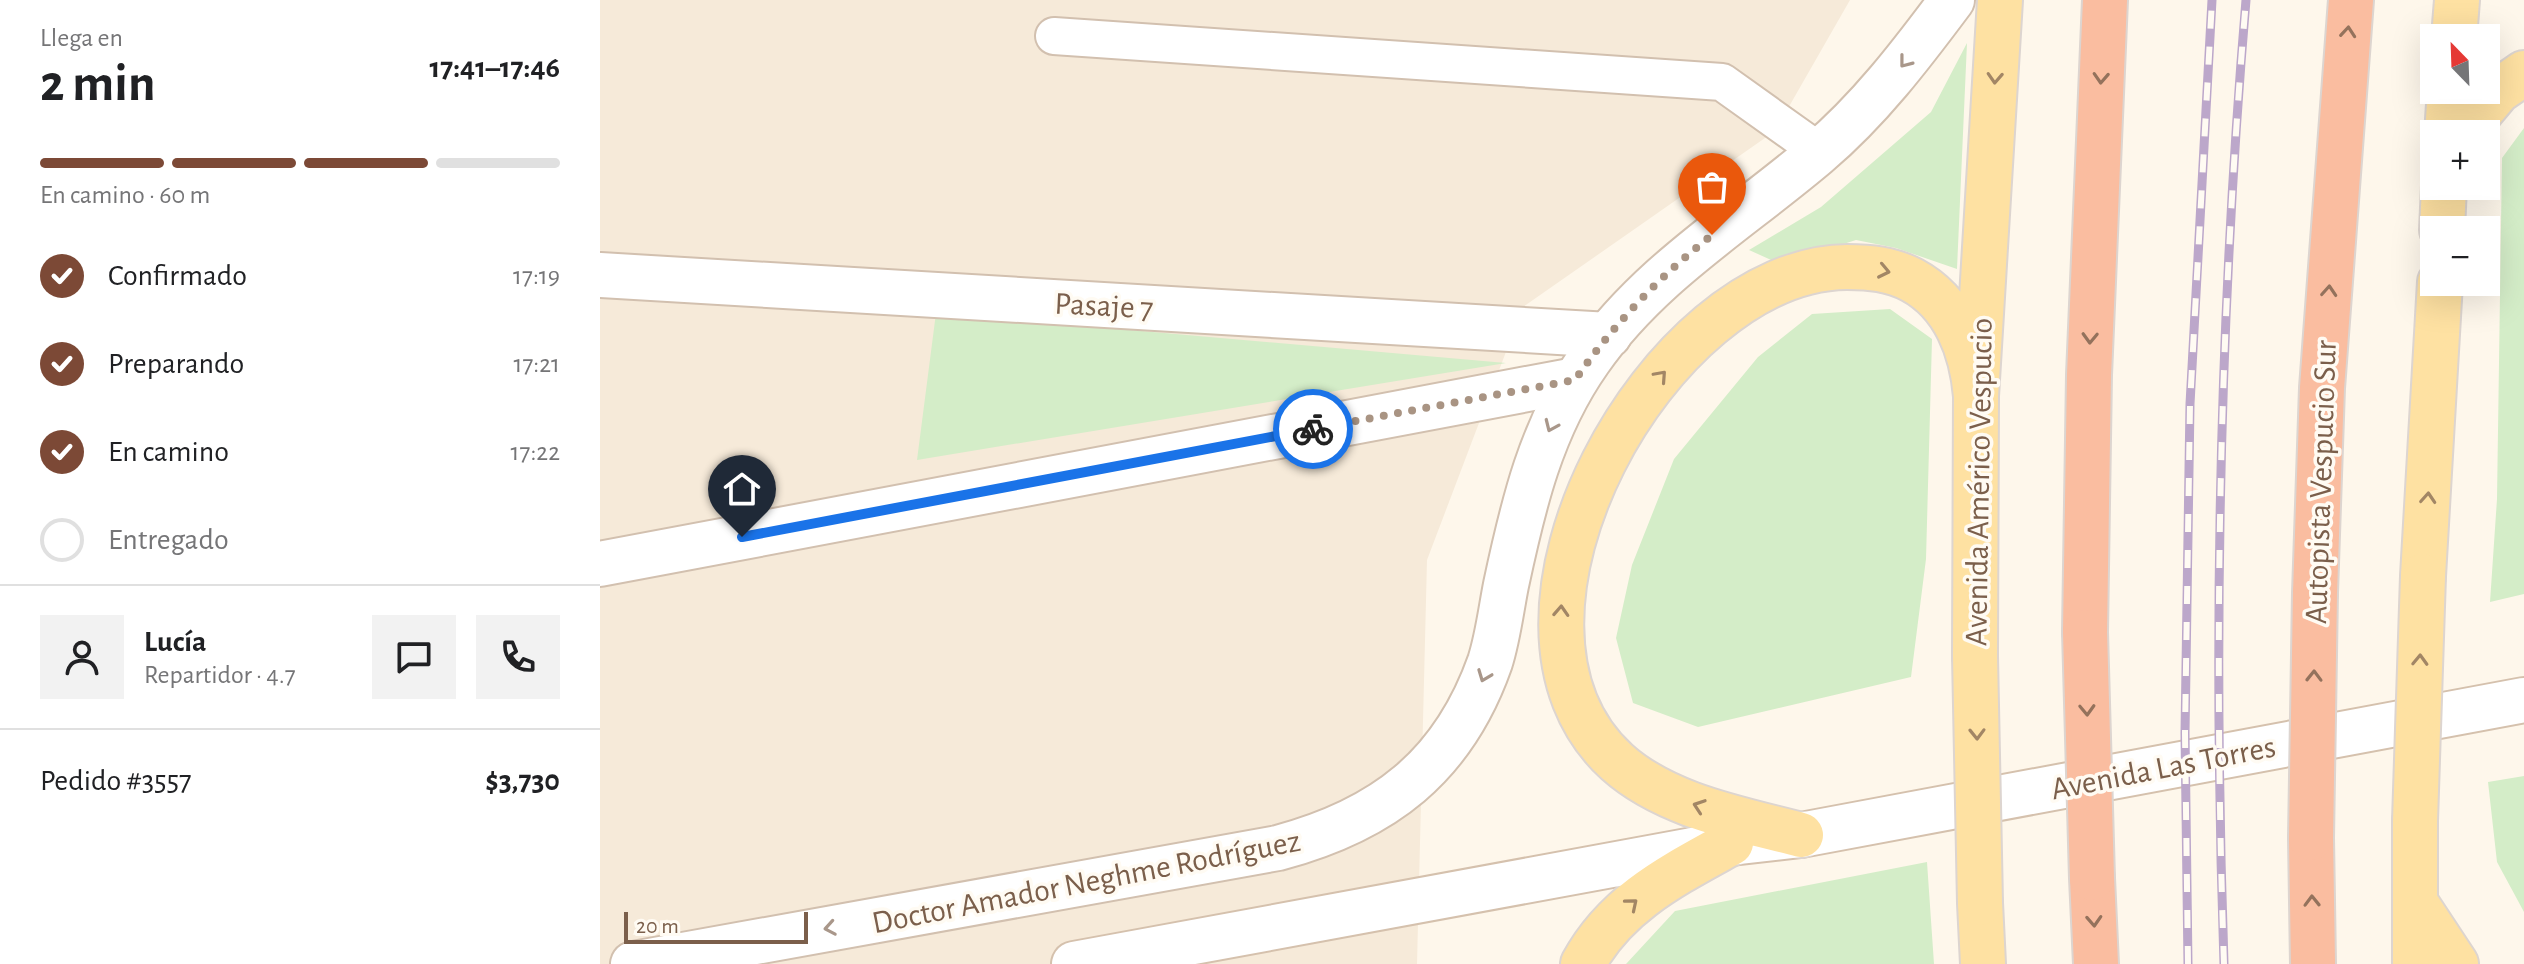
<!DOCTYPE html>
<html lang="es">
<meta charset="utf-8">
<style>
:root{--surface:#fff;--page:#f2f2f2;--text:#202124;--muted:#757577;--line:#e0e0e0;--accent:#7c4936}
body{margin:0;font-family:"Alegreya Sans",sans-serif;background:var(--page);color:var(--text);height:100vh;display:flex;flex-direction:column;font-size:30px;white-space:nowrap}
*{box-sizing:border-box;margin:0}
p{font-size:26px;color:var(--muted)}
.icon{flex:none;width:44px;height:44px;fill:none;stroke:currentColor;stroke-width:2;stroke-linecap:round;stroke-linejoin:round}
.map{position:relative;flex:1;overflow:hidden}
.panel{display:flex;flex-direction:column;background:var(--surface);width:600px}
.panel>*{flex:none}
.needle{width:52px;rotate:337deg}
.fabs{position:absolute;left:1820px;top:24px;display:grid;gap:16px}
.fabs a{display:grid;place-items:center;width:80px;height:80px;border-radius:0px;background:var(--surface);box-shadow:0 8px 32px #0002;font-size:40px}
.scale{position:absolute;left:24px;bottom:20px;width:184px;box-sizing:border-box;padding-left:8px;border:4px solid #7b5f4b;border-top:0;font-size:22px;line-height:28px;white-space:nowrap;color:#7b5f4b;-webkit-text-stroke:6px #fffbf3;paint-order:stroke}
.pin{position:absolute;display:grid;place-items:center;width:68px;height:68px;color:#fff;margin:-82px -34px;border-radius:50% 50% 50% 0;rotate:-45deg;box-shadow:0 0 8px #0007}
.pin .icon{rotate:45deg}
.courier{position:absolute;display:grid;place-items:center;width:80px;height:80px;margin:-40px;border:6px solid #1a73e8;border-radius:50%;background:#fff;color:#222;box-shadow:0 2px 10px #0007}
.head em{font-style:normal;font-weight:700}
.head div{display:flex;flex-direction:column-reverse}
.head{display:flex;align-items:center;justify-content:space-between;height:136px;padding:0 40px}
h1{font-size:52px;font-weight:700;line-height:60px}
.bar{display:grid;grid-template-columns:repeat(4,1fr);gap:12px 8px;align-content:center;height:96px;padding:0 40px}
.bar i{height:10px;border-radius:6px;background:var(--line)}
.bar .selected{background:var(--accent)}
.bar p{grid-column:span 4}
.line{display:flex;align-items:center;gap:20px;padding:0 40px;border-top:2px solid var(--line)}
.line div{flex:1}
.round{display:grid;place-items:center;flex:none;width:84px;height:84px;border-radius:0px;background:var(--page)}
ol{padding:0 40px;list-style:none}
li{display:flex;align-items:center;gap:24px;height:88px}
li p{margin-inline-start:auto}
li .icon{padding:8px;border-radius:50%;background:var(--accent);color:#fff;stroke-width:4}
li:last-child{color:var(--muted)}
li i{width:44px;height:44px;border:4px solid var(--line);border-radius:50%}
main{display:flex;flex:1;min-height:0}
.map>svg:first-child{display:block}
.residential{fill:#f6ead9}
.green{fill:#d4edc8}
.lines{fill:none;stroke-linecap:round;stroke-linejoin:round}
.service-casing{stroke:#d2c0af;stroke-width:40}
.minor-casing{stroke:#d2c0af;stroke-width:48}
.tertiary-casing{stroke:#d2c0af;stroke-width:48}
.secondary-casing{stroke:#d5c1ad;stroke-width:48}
.primary-casing{stroke:#ddd5d0;stroke-width:48}
.motorway-casing{stroke:#ddd5d0;stroke-width:48}
.service{stroke:#fff;stroke-width:36}
.minor{stroke:#fff;stroke-width:44}
.tertiary{stroke:#fff;stroke-width:44}
.secondary{stroke:#fff;stroke-width:44}
.primary{stroke:#fee1a2;stroke-width:44}
.motorway{stroke:#fabda0;stroke-width:44}
.rail-casing{stroke:#bca7ca;stroke-width:9}
.rail{stroke:#fffbf3;stroke-width:6;stroke-dasharray:18;stroke-linecap:butt}
.primary-bridge-casing{stroke:#ddd5d0;stroke-width:48;stroke-linecap:butt}
.motorway-bridge-casing{stroke:#ddd5d0;stroke-width:48;stroke-linecap:butt}
.primary-bridge{stroke:#fee1a2;stroke-width:44}
.motorway-bridge{stroke:#fabda0;stroke-width:44}
.oneway{stroke:#94725c}
.oneway2{stroke:#a9978a}
.oneway3{stroke:#a28665}
.done{stroke:#a99483;stroke-width:8;stroke-dasharray:0 14.4}
.route{stroke:#1a73e8;stroke-width:10}
.labels{text-anchor:middle;stroke-width:7;stroke-linejoin:round;paint-order:stroke}
.street-label{font-size:32px;fill:#7b5f4b;stroke:#fffbf3}
</style>
<main>
<section class="panel">
<div class="head"><div><h1>2 min</h1><p>Llega en</p></div><em>17:41–17:46</em></div>
<div class="bar"><i class="selected"></i><i class="selected"></i><i class="selected"></i><i></i><p>En camino · 60 m</p></div>
<ol>
<li><svg class="icon" aria-label="check" viewBox="0 0 24 24"><path d="M5 12l5 5 9-10"/></svg>Confirmado<p>17:19</p></li>
<li><svg class="icon" aria-label="check" viewBox="0 0 24 24"><path d="M5 12l5 5 9-10"/></svg>Preparando<p>17:21</p></li>
<li><svg class="icon" aria-label="check" viewBox="0 0 24 24"><path d="M5 12l5 5 9-10"/></svg>En camino<p>17:22</p></li>
<li><i></i>Entregado</li>
</ol>
<div class="line" style="height:144px"><a class="round"><svg class="icon" aria-label="person" viewBox="0 0 24 24"><circle cx="12" cy="8" r="4"/><path d="M4 21q1-7 8-7t8 7"/></svg></a><div><b>Lucía</b><p>Repartidor · 4.7</p></div><a class="round"><svg class="icon" aria-label="chat" viewBox="0 0 24 24"><path d="M4 5h16v11H9l-5 4z"/></svg></a><a class="round"><svg class="icon" aria-label="phone" viewBox="0 0 24 24"><path d="M5 4h4l2 5-3 2q2 4 5 5l2-3 5 2v4C11 20 4 13 5 4z"/></svg></a></div>
<div class="line" style="height:104px"><div>Pedido #3557</div><b>$3,730</b></div>
</section>
<div class="map">
<svg width="1924" height="964" viewBox="0 0 1924 964">
<rect width="100%" height="100%" fill="#fef7eb"/>
<path class="residential" d="M0 0H1250L1175 131 923 307 827 560 817 964H0Z"/>
<path class="green" d="M1367 43 1357 269 1296 248 1256 240 1180 264 1149 250 1221 207 1331 112Z
M1924 128V594L1890 602 1897 499 1902 158Z
M1290 309 1332 339 1326 559 1311 677 1098 727 1033 703 1016 638 1032 565 1074 459 1158 357 1212 314Z
M336 313 906 363 317 460Z
M1924 776V912L1897 862 1888 782Z
M1327 862 1334 964H1026L1075 911Z"/>
<g class="lines">
<g class="service-casing">
<path id="service" d="M454 36 1122 82 1220 152"/>
</g>
<g class="minor-casing">
<path id="minor" d="M0 275 1009 335
M0 564 975 380"/>
</g>
<g class="tertiary-casing">
<path id="tertiary" d="M33 964 678 848C783 820 853 767 890 662 898 637 901 610 906 585 923 505 941 428 989 360 1049 274 1138 221 1217 154 1269 110 1311 55 1352 0"/>
</g>
<g class="secondary-casing">
<path id="secondary" d="M474 964 1131 843 1201 835 1924 700"/>
</g>
<g class="primary-casing">
<path id="primary" d="M1854 38 1857 0
M1847 134 1850 90
M1862 134 1898 91 1924 73
M1842 230 1844 186
M1823 576 1840 282
M1375 656 1376 396 1400 0
M1815 821V964
M1201 835C1140 819 1066 806 1017 762 862 621 1060 268 1247 267 1270 267 1291 269 1312 280 1355 303 1372 350 1376 396
M1815 902 1856 964
M1380 903 1383 964
M983 964C1016 903 1073 875 1131 843"/>
</g>
<g class="motorway-casing">
<path id="motorway" d="M1715 593 1722 388 1751 0
M1485 632 1489 375 1505 0
M1711 838 1713 964
M1492 878 1496 964"/>
</g>
<use href="#service" class="service"/>
<use href="#minor" class="minor"/>
<use href="#tertiary" class="tertiary"/>
<use href="#secondary" class="secondary"/>
<use href="#primary" class="primary"/>
<use href="#motorway" class="motorway"/>
<g class="rail-casing">
<path id="rail" d="M1588 964 1585 733 1590 404 1612 0
M1624 964C1613 643 1619 320 1646 0"/>
</g>
<use href="#rail" class="rail"/>
<g class="primary-bridge-casing">
<path id="primary-bridge" d="M1375 656 1380 903
M1815 821 1823 576"/>
</g>
<g class="motorway-bridge-casing">
<path id="motorway-bridge" d="M1485 632 1492 878
M1711 838 1715 593"/>
</g>
<use href="#primary-bridge" class="primary-bridge"/>
<use href="#motorway-bridge" class="motorway-bridge"/>
</g>
<defs><path id="oneway-chevron" d="M-2-3.5L2.5 0L-2 3.5" fill="none" stroke-width="1.6" stroke-linecap="round" stroke-linejoin="round" transform="scale(2)"/></defs>
<g class="oneway">
<use href="#oneway-chevron" transform="translate(1748 32) rotate(-85)"/>
<use href="#oneway-chevron" transform="translate(1501 78) rotate(93)"/>
<use href="#oneway-chevron" transform="translate(1729 291) rotate(-86)"/>
<use href="#oneway-chevron" transform="translate(1490 338) rotate(92)"/>
<use href="#oneway-chevron" transform="translate(1714 676) rotate(-89)"/>
<use href="#oneway-chevron" transform="translate(1487 710) rotate(88)"/>
<use href="#oneway-chevron" transform="translate(1712 901) rotate(-91)"/>
<use href="#oneway-chevron" transform="translate(1494 921) rotate(87)"/>
</g>
<g class="oneway2">
<use href="#oneway-chevron" transform="translate(1305 62) rotate(128)"/>
<use href="#oneway-chevron" transform="translate(951 426) rotate(114)"/>
<use href="#oneway-chevron" transform="translate(884 676) rotate(111)"/>
<use href="#oneway-chevron" transform="translate(230 928) rotate(170)"/>
</g>
<g class="oneway3">
<use href="#oneway-chevron" transform="translate(1395 78) rotate(93)"/>
<use href="#oneway-chevron" transform="translate(1284 271) rotate(12)"/>
<use href="#oneway-chevron" transform="translate(1061 376) rotate(-48)"/>
<use href="#oneway-chevron" transform="translate(1828 498) rotate(-86)"/>
<use href="#oneway-chevron" transform="translate(961 611) rotate(-87)"/>
<use href="#oneway-chevron" transform="translate(1820 660) rotate(-88)"/>
<use href="#oneway-chevron" transform="translate(1377 734) rotate(89)"/>
<use href="#oneway-chevron" transform="translate(1099 806) rotate(-161)"/>
<use href="#oneway-chevron" transform="translate(1032 904) rotate(-40)"/>
</g>
<g class="lines">
<path class="done" d="M713 429 975 380C1013 325 1059 277 1112 235"/>
<path class="route" d="M142 537 713 429"/>
</g>
<g class="labels">
<g class="street-label">
<text transform="translate(504 305) rotate(3)" y="11">Pasaje 7</text>
<text transform="translate(1378 482) rotate(-89)" y="11">Avenida Américo Vespucio</text>
<text transform="translate(1720 482) rotate(-88)" y="11">Autopista Vespucio Sur</text>
<text transform="translate(1563 767) rotate(-11)" y="11">Avenida Las Torres</text>
<text transform="translate(486 881) rotate(-11)" y="11">Doctor Amador Neghme Rodríguez</text>
</g>
</g>
</svg>
<div class="fabs">
<a><svg class="needle" viewBox="-14 -14 28 28"><path d="M0-13l5 13h-10z" fill="#e53935"/><path d="M0 13l5-13h-10z" fill="#757577"/></svg></a>
<a>+</a>
<a>−</a>
</div>
<div class="scale">20 m</div>
<div class="pin" style="left:1112px;top:235px;background:#ea580c"><svg class="icon" aria-label="bag" viewBox="0 0 24 24"><path d="M5 8h14l-1 12H6zM9 8a3 3 0 0 1 6 0"/></svg></div>
<div class="pin" style="left:142px;top:537px;background:#1f2937"><svg class="icon" aria-label="home" viewBox="0 0 24 24"><path d="M3 11l9-7 9 7M6 9v11h12V9"/></svg></div>
<div class="courier" style="left:713px;top:429px"><svg class="icon" aria-label="bike" viewBox="0 0 24 24"><circle cx="6" cy="16" r="4"/><circle cx="18" cy="16" r="4"/><path d="M6 16l4-8h5l3 8M10 8l3 8H6M13 5h3"/></svg></div>
</div>
</main>
